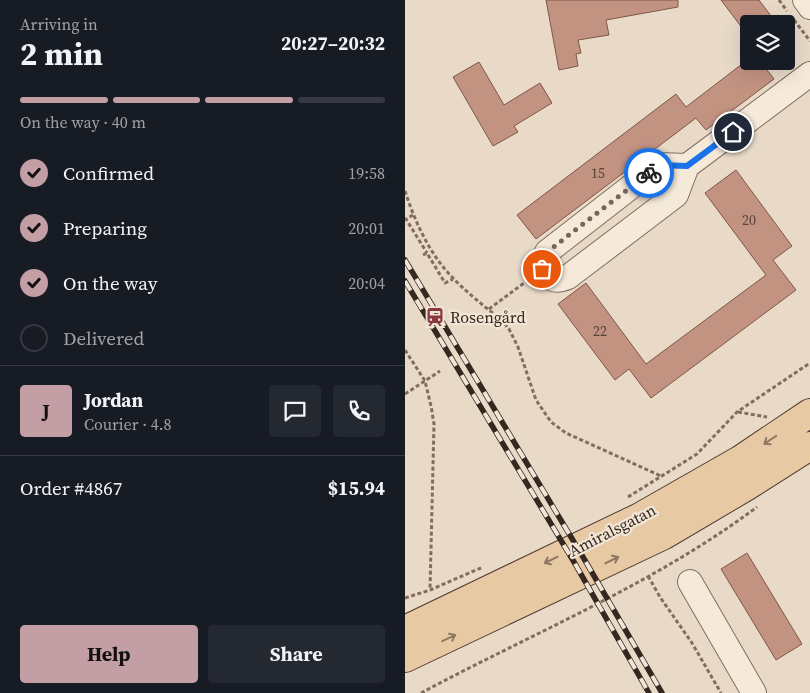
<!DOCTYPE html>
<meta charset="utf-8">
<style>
:root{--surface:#171b24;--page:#242831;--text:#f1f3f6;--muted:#9ea1a6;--line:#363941;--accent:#c39ea5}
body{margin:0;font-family:"Source Serif 4",serif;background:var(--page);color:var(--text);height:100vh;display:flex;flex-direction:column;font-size:19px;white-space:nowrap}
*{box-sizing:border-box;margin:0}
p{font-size:16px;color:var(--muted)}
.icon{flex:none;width:28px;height:28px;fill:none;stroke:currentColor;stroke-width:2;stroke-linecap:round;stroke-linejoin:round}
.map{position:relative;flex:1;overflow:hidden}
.panel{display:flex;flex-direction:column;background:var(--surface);width:405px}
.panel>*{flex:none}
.buttons{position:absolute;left:335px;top:15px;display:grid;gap:10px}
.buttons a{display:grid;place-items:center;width:55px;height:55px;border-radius:5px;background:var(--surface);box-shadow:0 5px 20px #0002;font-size:25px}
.pin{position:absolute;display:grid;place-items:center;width:42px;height:42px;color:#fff;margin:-21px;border:2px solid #fff;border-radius:50%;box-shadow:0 1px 5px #0007}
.courier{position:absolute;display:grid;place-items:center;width:50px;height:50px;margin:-25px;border:4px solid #1a73e8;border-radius:50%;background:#fff;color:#222;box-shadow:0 1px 6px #0007}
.head em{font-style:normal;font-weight:700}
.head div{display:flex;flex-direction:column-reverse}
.head{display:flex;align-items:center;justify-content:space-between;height:85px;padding:0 20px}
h1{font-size:32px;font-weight:700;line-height:38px}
.bar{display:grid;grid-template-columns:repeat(4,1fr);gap:8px 5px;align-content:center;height:60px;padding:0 20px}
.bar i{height:6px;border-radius:4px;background:var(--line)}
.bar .on{background:var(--accent)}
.bar p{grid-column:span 4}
.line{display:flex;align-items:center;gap:12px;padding:0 20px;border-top:1px solid var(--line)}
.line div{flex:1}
.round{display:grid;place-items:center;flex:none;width:52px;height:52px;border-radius:5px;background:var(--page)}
ol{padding:0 20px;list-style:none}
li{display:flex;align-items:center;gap:15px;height:55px}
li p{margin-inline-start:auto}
li .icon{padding:5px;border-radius:50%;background:var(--accent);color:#111;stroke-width:4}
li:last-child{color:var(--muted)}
li i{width:28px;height:28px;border:2px solid var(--line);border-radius:50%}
.cta{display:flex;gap:10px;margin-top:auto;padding:10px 20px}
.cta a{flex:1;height:58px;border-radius:5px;background:var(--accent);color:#111;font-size:20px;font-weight:700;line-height:58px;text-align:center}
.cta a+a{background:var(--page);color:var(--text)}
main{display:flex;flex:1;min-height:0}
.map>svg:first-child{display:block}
.building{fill:#c39382;stroke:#7f5548}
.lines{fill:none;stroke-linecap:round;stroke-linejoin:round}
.minor-casing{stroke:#836d5f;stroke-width:26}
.major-casing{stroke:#513c32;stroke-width:30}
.path{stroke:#836d5f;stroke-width:3;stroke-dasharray:4 2.5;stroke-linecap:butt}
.minor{stroke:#f5e9da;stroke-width:24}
.major{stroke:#e7c9a4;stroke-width:28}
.rail-casing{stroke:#352821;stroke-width:5.5}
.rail{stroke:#f1e6d6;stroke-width:4;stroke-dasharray:11;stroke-linecap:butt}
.oneway{stroke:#8e7862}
.done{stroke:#74665b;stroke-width:5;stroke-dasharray:0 9}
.route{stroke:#1a73e8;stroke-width:6}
.labels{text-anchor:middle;stroke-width:4.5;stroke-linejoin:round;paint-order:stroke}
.number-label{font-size:14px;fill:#584339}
.poi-label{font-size:16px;fill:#352821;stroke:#f1e6d6;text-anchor:start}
.street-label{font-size:16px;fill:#352821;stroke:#f1e6d6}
</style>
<main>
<section class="panel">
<div class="head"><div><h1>2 min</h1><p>Arriving in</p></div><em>20:27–20:32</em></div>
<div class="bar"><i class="on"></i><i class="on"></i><i class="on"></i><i></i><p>On the way · 40 m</p></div>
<ol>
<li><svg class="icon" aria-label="check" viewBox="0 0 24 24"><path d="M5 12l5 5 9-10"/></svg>Confirmed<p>19:58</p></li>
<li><svg class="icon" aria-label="check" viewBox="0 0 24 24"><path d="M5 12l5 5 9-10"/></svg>Preparing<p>20:01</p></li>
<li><svg class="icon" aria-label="check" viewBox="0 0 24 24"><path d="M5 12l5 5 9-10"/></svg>On the way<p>20:04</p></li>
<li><i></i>Delivered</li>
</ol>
<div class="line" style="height:90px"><b class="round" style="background:var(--accent);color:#111">J</b><div><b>Jordan</b><p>Courier · 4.8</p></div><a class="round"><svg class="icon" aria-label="chat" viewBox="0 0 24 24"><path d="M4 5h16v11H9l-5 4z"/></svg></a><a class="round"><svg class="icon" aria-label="phone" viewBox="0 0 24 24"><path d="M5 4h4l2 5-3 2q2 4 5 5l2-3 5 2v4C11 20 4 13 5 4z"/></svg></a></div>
<div class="line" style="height:65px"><div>Order #4867</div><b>$15.94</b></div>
<div class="cta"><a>Help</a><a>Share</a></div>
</section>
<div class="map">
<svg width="405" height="693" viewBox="0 0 405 693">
<rect width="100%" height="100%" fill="#e9dac8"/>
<path class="building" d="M141 0H273V7L201 20 204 35 173 40 176 53 171 54 173 66 154 70Z
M316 0H354L372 24H344V37Z
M341 61H355L369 79 301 130 291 118 131 239 112 215 271 94 281 107Z
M74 62 99 105 135 83 147 103 109 126 113 132 88 146 48 77Z
M331 170 387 246 368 260 391 290 246 398 224 369 210 380 153 304 181 283 241 364 361 275 300 193Z
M342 553 397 644 371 660 316 569Z"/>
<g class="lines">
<g class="minor-casing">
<path id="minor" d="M400 0 405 7
M282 166 254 165 142 252 138 262 137 269C145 279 149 283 163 277L271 195 282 166 405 74
M285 582 349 693"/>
</g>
<g class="major-casing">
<path id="major" d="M0 630 235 517 335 460 405 413
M0 658 259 535 342 486 405 446"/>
</g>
<path class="path" d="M374 0 382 11
M389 20 405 41
M0 191C10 222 25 255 48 278 63 294 81 307 98 322L104 329 113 347 131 400 146 422 161 433 256 476
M8 215 1 219 22 253
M18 255 22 253 40 283 48 279
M84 309 123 280
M0 350 20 381 26 406 29 424 25 590
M0 394 35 371
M333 412 362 417
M223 497 292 454 332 412 405 363
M243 576 255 597 287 643 316 693
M0 598 25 590 78 567
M16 693C128 633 249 584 352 507"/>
<use href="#minor" class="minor"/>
<use href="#major" class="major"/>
<g class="rail-casing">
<path id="rail" d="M0 260 178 557 257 693
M0 281 169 562 244 693"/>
</g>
<use href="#rail" class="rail"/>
</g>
<defs><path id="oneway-shaft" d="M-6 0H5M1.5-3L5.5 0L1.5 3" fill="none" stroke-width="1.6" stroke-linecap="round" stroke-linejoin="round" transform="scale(1.25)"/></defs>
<g class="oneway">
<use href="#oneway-shaft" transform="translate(365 440) rotate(146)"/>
<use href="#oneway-shaft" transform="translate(146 560) rotate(154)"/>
<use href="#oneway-shaft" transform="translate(207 560) rotate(-26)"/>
<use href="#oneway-shaft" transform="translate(44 638) rotate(-25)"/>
</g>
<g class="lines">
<path class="done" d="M137 269 138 262 142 252 244 173"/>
<path class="route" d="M244 173 254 165 282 166 328 132"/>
</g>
<defs>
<g id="station-bare" transform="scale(1.5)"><path d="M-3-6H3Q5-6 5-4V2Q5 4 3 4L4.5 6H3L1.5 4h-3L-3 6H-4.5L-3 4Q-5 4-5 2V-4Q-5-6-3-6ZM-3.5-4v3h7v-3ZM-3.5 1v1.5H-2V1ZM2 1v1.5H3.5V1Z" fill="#8a3643" stroke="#f1e6d6" stroke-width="2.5" paint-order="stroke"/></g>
</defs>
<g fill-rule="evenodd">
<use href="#station-bare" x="30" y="317"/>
</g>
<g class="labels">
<g class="number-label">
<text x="193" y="178">15</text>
<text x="344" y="225">20</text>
<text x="195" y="336">22</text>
</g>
<g class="poi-label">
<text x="45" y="323">Rosengård</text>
</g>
<g class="street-label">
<text transform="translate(207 530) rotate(-27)" y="6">Amiralsgatan</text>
</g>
</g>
</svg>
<div class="buttons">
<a><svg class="icon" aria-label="layers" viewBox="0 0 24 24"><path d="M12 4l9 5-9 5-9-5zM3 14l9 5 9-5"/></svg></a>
</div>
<div class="pin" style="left:137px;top:269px;background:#ea580c"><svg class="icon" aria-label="bag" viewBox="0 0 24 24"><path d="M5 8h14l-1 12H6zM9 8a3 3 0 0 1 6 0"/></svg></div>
<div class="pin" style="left:328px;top:132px;background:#1f2937"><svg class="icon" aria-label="home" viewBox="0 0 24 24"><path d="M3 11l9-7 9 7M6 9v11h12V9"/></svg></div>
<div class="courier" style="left:244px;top:173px"><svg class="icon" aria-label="bike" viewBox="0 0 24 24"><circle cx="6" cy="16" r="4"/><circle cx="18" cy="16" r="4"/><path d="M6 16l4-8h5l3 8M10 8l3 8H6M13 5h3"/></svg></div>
</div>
</main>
